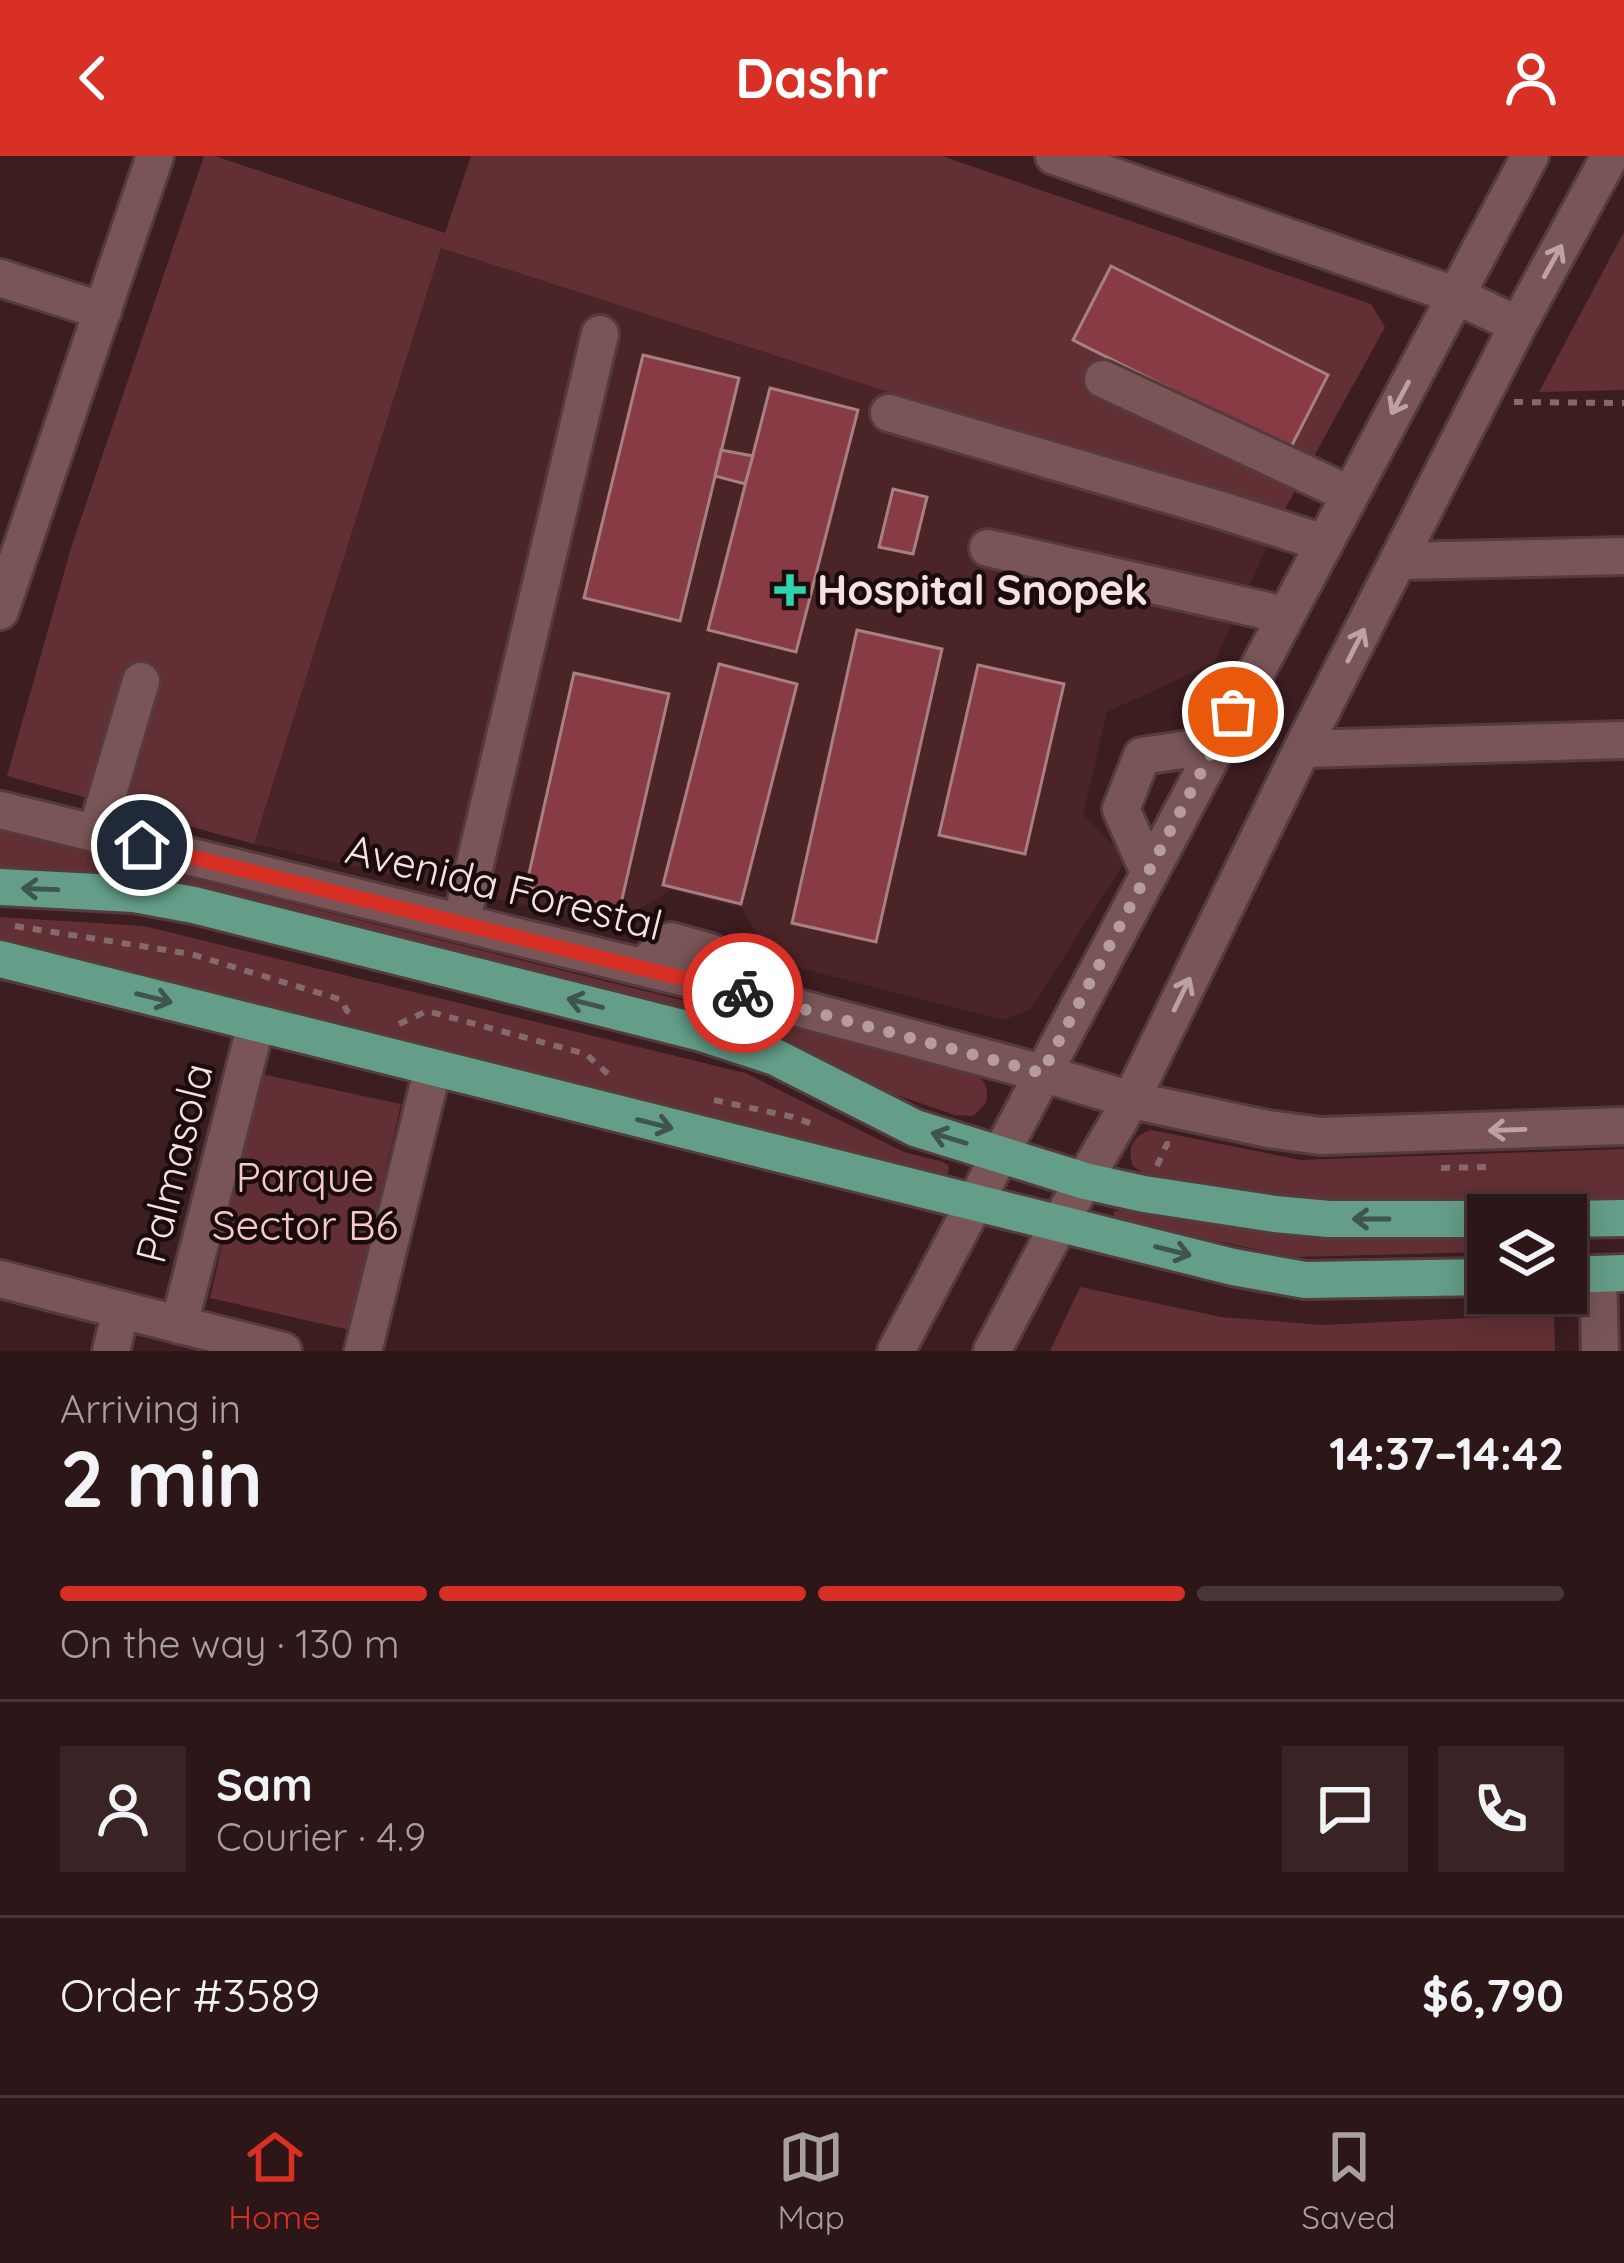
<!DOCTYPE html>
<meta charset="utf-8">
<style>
:root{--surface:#2d1618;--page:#392325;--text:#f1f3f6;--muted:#a79fa2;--line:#483537;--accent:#d93025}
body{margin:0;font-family:Quicksand,sans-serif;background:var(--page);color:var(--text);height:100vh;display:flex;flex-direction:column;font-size:45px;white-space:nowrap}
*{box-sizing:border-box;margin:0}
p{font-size:39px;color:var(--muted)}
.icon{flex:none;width:66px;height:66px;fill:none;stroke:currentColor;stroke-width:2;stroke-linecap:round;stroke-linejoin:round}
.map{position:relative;height:1195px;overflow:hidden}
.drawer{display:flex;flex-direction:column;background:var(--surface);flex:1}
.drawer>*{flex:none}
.buttons{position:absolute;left:1467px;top:1038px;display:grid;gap:24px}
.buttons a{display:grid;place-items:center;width:120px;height:120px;border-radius:0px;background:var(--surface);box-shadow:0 6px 30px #0003,0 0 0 3px var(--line);font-size:60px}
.pin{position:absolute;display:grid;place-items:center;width:102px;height:102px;color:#fff;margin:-51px;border:6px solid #fff;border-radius:50%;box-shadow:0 3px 12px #0007}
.courier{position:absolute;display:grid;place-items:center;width:120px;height:120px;margin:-60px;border:9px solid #d93025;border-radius:50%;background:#fff;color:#222;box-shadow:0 3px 15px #0007}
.summary em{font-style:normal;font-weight:700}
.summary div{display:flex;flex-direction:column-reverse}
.summary{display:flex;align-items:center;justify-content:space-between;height:204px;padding:0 60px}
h1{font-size:78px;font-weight:700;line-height:90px}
.bar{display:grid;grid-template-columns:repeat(4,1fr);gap:18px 12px;align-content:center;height:144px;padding:0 60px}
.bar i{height:15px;border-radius:9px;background:var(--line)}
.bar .active{background:var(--accent)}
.bar p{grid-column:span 4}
.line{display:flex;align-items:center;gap:30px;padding:0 60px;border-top:3px solid var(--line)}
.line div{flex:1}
.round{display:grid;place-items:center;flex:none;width:126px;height:126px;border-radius:0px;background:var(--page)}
header{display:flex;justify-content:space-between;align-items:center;height:156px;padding:0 60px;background:var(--accent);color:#fff;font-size:54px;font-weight:700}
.dock{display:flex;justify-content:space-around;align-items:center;height:168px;border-top:3px solid var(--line);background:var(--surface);font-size:33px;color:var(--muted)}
.dock a{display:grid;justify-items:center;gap:6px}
.dock .active{color:var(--accent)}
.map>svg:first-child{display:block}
.built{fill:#4b2427}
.green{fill:#623034}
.building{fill:#883b44;stroke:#a78081;stroke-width:3}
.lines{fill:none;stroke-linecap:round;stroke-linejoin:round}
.minor-casing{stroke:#553b3d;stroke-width:42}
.major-casing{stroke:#553b3d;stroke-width:42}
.path{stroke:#85696b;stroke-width:6;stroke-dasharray:9 9;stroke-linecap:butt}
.minor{stroke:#795557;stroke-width:36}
.major{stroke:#649d88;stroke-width:36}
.oneway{stroke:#bea2a3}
.oneway2{stroke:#3f544a}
.done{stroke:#b69c9d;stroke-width:12;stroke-dasharray:0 21.6}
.route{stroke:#d93025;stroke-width:15}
.poi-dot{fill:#30d4aa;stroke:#1a0c0d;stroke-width:4.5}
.labels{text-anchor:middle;stroke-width:9;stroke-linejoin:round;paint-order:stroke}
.poi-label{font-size:42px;font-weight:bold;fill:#f7e1e1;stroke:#1a0c0d;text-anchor:start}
.street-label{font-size:42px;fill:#f7e1e1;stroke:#1a0c0d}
.park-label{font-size:42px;fill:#f8c9cb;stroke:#1a0c0d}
</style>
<header><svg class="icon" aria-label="back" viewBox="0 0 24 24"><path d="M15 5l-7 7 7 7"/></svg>Dashr<svg class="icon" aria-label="person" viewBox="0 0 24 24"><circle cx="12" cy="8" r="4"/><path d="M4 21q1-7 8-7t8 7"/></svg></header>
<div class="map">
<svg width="1624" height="1195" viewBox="0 0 1624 1195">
<rect width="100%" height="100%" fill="#3c1d20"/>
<path class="built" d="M441 92 1280 362 1214 507 1107 556 1083 659 1127 702 1030 854 1003 864 772 805 742 752 671 734 613 769 254 688Z"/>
<path class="green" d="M204 0H215L445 77 471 0H942L1371 148 1385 171 1280 362 441 92 254 688 7 620 71 392Z
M1624 76V234L1539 236Z
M0 675 967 915C983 920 990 930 986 947L973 960 955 959 871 930 780 882 728 866 164 729 0 714Z
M0 761 144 770 745 917 904 996 943 1006 948 1009 949 1015 946 1020 940 1021 0 787Z
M261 918 401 948 349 1174 210 1142Z
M1151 974 1300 1004 1624 993V1044L1330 1047 1147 1020 1133 1010C1126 992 1133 980 1151 974Z
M1119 1054 1295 1078 1488 1079V1096L1294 1101 1116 1064 1113 1056Z
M1080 1131 1221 1161 1323 1169 1554 1158 1555 1195H1050Z"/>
<path class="building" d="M1111 110 1328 219 1290 293 1073 184Z
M643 199 739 222 680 465 584 442Z
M770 232 858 254 796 496 708 474Z
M721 294 753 300 745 328 715 320Z
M893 333 927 341 913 398 879 391Z
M857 474 942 493 876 786 792 767Z
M719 508 797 528 741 748 663 729Z
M978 509 1064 528 1025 698 939 679Z
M574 517 669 538 620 752 526 731Z"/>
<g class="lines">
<g class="minor-casing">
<path id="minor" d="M1054 0 1455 139 1518 169
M0 122 103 155
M1103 223 1349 338
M889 257 1221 354 1324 387
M988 392 1285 459
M1399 405 1624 400
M0 455 155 0
M1302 593 1624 584
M0 654 686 822 1042 917 1131 944 1268 973 1321 980 1624 970
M96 678 141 525
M1149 716 1121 653 1142 600 1216 589
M461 767 600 178
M642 811 671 785 710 796 720 830
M1598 1118 1600 1195
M0 1123 283 1195
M179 1169 256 868
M111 1195 121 1154
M363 1195 433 911
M896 1195 1530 0
M992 1195 1060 1066 1131 944 1302 593 1518 169 1610 0"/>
</g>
<g class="major-casing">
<path id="major" d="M0 731 134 738 194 749 698 876 775 901 915 972 1085 1025 1144 1038 1275 1058 1329 1063H1488
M0 803 1233 1111 1305 1124 1488 1121
M1566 1063 1624 1062
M1566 1119 1624 1117"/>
</g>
<path class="path" d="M1514 246 1624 247
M15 770 191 798 342 844 347 855 352 857
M399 868 427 855 586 898 609 919
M714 944 793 961 818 970
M1157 1010 1167 988H1171
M1441 1012 1488 1011"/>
<use href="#minor" class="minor"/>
<use href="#major" class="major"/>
</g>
<defs><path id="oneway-shaft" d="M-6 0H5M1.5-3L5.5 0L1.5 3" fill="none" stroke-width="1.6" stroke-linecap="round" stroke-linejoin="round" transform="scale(3)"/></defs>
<g class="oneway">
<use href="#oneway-shaft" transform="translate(1553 105) rotate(-61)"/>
<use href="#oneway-shaft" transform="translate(1400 242) rotate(118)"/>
<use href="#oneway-shaft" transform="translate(1356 489) rotate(-63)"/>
<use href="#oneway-shaft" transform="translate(1182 838) rotate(-64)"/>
<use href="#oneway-shaft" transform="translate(1507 974) rotate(178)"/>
</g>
<g class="oneway2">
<use href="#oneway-shaft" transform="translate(40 733) rotate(-178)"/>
<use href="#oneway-shaft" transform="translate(154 842) rotate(14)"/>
<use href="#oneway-shaft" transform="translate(585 847) rotate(-166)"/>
<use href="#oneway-shaft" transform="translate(655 968) rotate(14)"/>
<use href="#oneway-shaft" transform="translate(949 982) rotate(-163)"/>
<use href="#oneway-shaft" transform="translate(1371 1063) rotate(180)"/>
<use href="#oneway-shaft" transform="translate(1173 1095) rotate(14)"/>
</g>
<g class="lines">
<path class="done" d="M743 837 1042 917 1233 556"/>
<path class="route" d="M142 689 743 837"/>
</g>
<path class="poi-dot" d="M784 416h12v12h12v12h-12v12h-12v-12h-12v-12h12z"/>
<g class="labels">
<g class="poi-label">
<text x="817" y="449">Hospital Snopek</text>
</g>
<g class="street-label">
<text transform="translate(504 731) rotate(14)" y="15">Avenida Forestal</text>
<text transform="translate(174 1007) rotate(-76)" y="15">Palmasola</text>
</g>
<g class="park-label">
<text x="305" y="1036">Parque<tspan x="305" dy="48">Sector B6</tspan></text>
</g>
</g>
</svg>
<div class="buttons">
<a><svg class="icon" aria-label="layers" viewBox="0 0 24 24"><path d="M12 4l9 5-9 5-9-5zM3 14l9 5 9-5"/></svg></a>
</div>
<div class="pin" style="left:1233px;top:556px;background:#ea580c"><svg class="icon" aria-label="bag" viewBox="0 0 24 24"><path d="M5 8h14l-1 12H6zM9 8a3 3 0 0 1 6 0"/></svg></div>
<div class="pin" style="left:142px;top:689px;background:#1f2937"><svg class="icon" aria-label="home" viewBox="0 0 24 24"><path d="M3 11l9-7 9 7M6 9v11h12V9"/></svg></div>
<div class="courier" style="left:743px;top:837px"><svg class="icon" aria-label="bike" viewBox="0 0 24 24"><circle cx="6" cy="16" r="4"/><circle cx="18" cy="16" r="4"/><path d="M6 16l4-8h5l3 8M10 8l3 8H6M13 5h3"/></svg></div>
</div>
<section class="drawer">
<div class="summary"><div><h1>2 min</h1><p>Arriving in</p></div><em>14:37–14:42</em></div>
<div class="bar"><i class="active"></i><i class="active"></i><i class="active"></i><i></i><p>On the way · 130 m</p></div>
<div class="line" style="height:216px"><a class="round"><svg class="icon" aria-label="person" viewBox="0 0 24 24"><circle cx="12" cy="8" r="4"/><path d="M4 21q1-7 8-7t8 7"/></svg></a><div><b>Sam</b><p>Courier · 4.9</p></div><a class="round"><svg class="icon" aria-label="chat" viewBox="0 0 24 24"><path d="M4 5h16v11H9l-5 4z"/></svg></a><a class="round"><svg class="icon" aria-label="phone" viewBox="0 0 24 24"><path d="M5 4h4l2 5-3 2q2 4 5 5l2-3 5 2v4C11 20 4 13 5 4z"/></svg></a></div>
<div class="line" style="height:156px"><div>Order #3589</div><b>$6,790</b></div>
</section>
<nav class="dock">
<a class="active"><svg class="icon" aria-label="home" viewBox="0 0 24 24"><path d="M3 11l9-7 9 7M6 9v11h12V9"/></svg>Home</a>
<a><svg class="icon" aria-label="map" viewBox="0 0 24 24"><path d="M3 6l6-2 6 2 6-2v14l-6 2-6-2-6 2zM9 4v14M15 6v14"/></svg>Map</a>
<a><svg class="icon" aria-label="saved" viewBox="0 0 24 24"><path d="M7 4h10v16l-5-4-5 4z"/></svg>Saved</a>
</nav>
